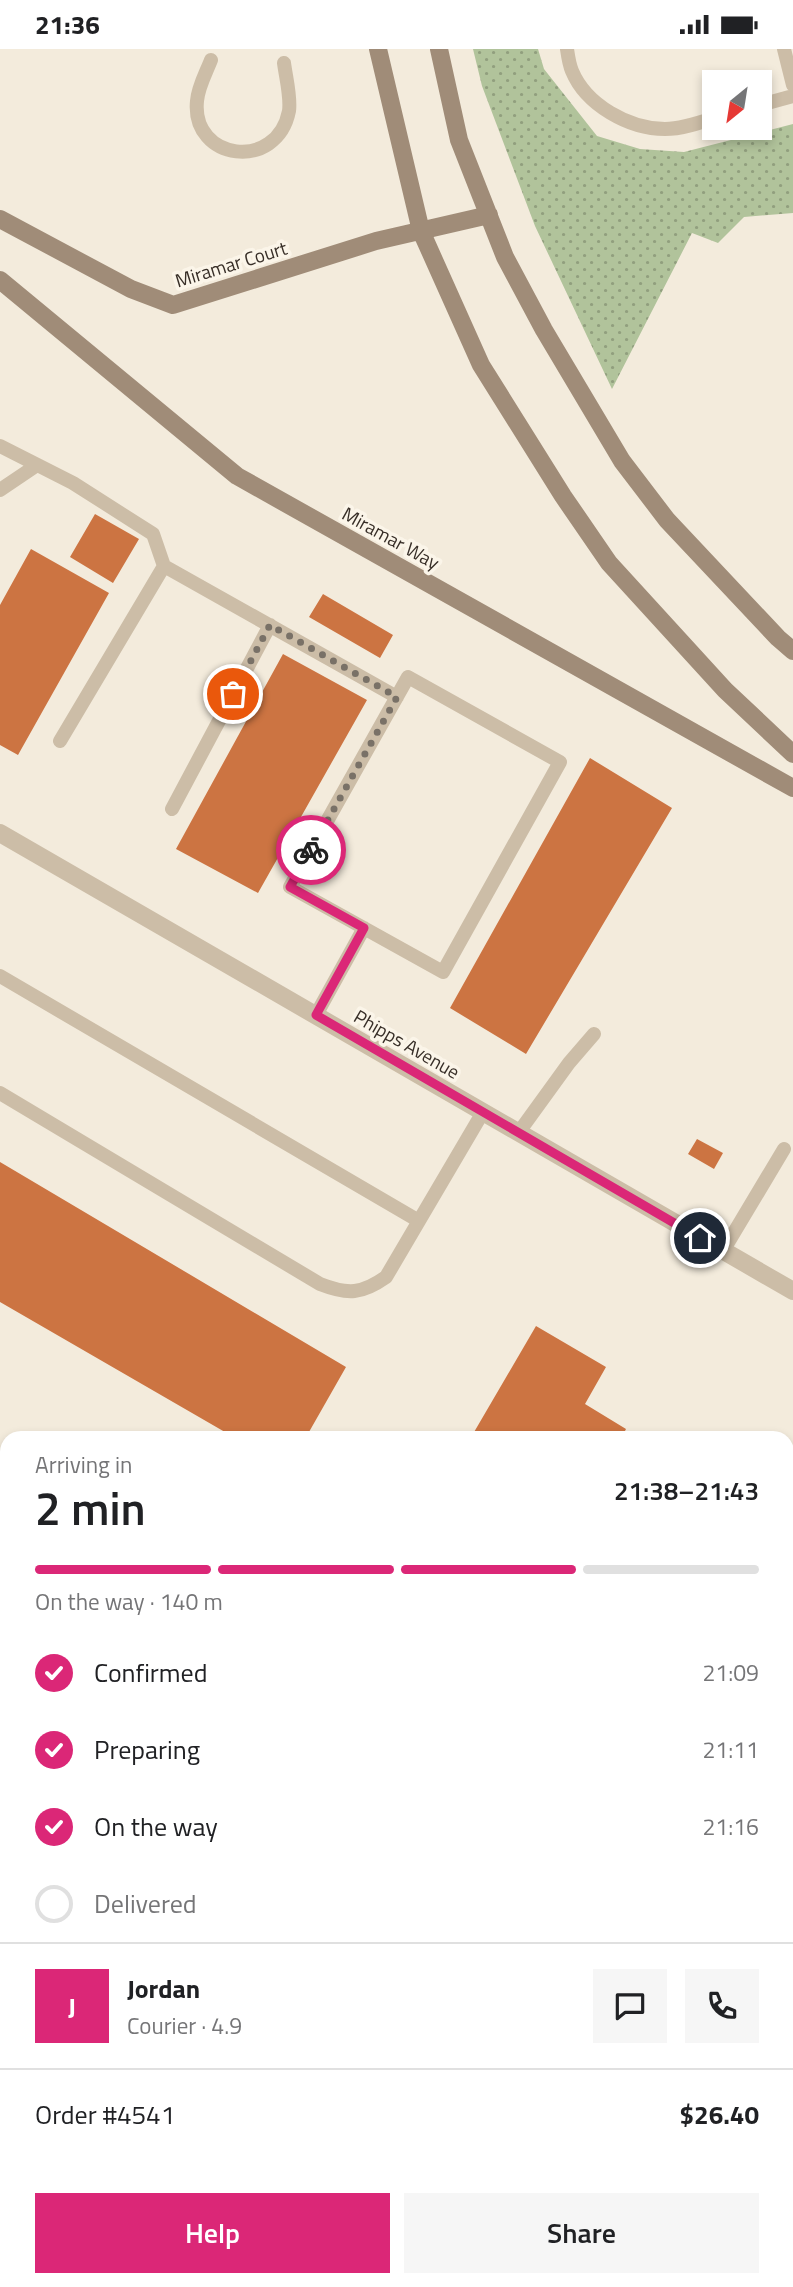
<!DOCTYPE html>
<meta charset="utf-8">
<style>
:root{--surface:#fff;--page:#f6f6f6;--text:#202124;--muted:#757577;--line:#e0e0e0;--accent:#db2777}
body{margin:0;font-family:"Titillium Web",sans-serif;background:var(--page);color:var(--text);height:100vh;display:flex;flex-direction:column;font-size:26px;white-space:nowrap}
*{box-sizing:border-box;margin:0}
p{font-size:23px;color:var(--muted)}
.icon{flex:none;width:38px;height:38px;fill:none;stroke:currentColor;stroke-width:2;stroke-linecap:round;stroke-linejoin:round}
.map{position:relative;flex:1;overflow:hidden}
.side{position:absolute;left:0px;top:1382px;width:794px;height:856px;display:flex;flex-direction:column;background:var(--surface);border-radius:21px 21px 0 0;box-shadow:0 4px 10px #0003}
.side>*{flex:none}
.needle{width:46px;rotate:210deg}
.controls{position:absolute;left:702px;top:21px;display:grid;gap:14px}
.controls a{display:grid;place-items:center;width:70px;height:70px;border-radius:0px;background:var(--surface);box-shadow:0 4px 10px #0003;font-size:35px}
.pin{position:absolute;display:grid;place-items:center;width:60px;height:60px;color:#fff;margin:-30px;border:4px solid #fff;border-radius:50%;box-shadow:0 2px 7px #0007}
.courier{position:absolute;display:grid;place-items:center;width:70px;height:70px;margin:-35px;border:5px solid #db2777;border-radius:50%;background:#fff;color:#222;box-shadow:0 2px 9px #0007}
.headline em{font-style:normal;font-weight:600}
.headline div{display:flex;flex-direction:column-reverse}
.headline{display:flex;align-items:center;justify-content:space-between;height:119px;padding:0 35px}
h1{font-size:46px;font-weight:600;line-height:52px}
.bar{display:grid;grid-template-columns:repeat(4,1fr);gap:10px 7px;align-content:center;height:84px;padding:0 35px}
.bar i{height:9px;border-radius:5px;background:var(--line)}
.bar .current{background:var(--accent)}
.bar p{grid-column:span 4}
.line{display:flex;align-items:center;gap:18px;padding:0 35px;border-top:2px solid var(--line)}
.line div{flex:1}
.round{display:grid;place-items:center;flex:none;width:74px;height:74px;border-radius:0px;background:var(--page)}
ol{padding:0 35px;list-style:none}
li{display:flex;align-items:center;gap:21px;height:77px}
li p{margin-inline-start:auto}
li .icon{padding:7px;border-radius:50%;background:var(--accent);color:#fff;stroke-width:4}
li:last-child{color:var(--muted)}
li i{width:38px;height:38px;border:4px solid var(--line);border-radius:50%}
.primary-button{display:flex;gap:14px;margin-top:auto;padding:14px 35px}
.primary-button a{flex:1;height:80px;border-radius:0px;background:var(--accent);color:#fff;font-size:28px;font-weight:600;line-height:80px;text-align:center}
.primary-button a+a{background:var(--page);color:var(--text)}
.status{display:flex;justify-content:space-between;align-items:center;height:49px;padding:0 35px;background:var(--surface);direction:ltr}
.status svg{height:19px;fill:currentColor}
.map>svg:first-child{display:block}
.grass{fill:url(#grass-dots)}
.building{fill:#cc7442}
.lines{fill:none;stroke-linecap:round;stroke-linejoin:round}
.lane{stroke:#ccbda7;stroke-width:14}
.street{stroke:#ccbda7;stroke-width:18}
.secondary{stroke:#a08c78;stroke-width:18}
.done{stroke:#797167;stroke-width:7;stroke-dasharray:0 12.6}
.route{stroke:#db2777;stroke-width:9}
.labels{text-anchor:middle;stroke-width:7;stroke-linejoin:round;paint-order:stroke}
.street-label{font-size:19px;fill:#382f28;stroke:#fbf5e9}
</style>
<div class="status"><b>21:36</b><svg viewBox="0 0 49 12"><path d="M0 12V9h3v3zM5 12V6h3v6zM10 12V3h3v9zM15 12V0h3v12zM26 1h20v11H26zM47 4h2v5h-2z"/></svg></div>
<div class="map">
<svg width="793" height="2238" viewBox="0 0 793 2238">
<defs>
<pattern id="grass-dots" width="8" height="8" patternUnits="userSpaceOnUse" patternTransform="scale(1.75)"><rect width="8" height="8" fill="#b1c39b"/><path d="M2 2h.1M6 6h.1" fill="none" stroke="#919f7e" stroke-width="1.8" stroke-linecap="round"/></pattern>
</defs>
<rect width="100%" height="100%" fill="#f3ebdc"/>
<path class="grass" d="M473 0H538L544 20 597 87 640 100 684 103 793 75V164L744 168 718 194 692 184 612 340 535 177 482 37Z"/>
<path class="building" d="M95 465 139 490 113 534 70 508Z
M31 500 109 544 18 706 0 696V556Z
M323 545 393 586 380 609 309 568Z
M283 605 367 651 258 844 176 800Z
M590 709 672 759 526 1005 450 959Z
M697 1090 723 1104 714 1120 688 1105Z
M0 1113 346 1318 305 1390H237L0 1253Z
M536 1277 606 1318 585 1355 626 1380 621 1390H470Z
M0 1709 7 1714V1834L0 1830Z
M0 2212 7 2216V2231H33L45 2238H0Z"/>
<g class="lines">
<path class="lane" d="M567 0C568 7 569 15 572 22 586 56 629 80 665 80 681 80 699 74 714 69
M784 0 793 36
M211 11C206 24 198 38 197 52 191 112 277 123 289 62 291 48 286 29 284 14
M760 56 793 47
M0 397 73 434 153 485 164 517 397 648
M0 441 37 416
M408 628 560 713 443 923 290 838Z
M60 692 164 517
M172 760 270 576
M0 927 419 1172
M316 966 364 879
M0 1044 320 1235C348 1246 362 1245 386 1228L483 1063
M519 1083 569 1014 594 985
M723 1202 784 1100"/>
<path class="street" d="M0 784 793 1242
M788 1545 793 1541"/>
<path class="secondary" d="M378 0 421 182 481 316 563 447 609 514 725 641 793 705
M439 0 459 91 505 208 544 281 622 412 667 471 778 589 793 602
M0 170 131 240 173 256 376 192 489 166
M0 231 237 427 793 739
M788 2026 793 2017
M662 2238 666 2231"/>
</g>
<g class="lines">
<path class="done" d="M233 645 270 576 397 648 311 801"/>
<path class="route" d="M311 801 290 838 364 879 316 966 700 1189"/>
</g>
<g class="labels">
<g class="street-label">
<text transform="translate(231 215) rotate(-17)" y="7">Miramar Court</text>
<text transform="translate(391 489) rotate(29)" y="7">Miramar Way</text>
<text transform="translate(407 995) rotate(30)" y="7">Phipps Avenue</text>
</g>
</g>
</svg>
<div class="controls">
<a><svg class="needle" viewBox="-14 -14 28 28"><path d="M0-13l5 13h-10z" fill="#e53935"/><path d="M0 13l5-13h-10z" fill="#757577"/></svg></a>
</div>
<div class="pin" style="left:233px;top:645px;background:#ea580c"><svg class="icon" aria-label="bag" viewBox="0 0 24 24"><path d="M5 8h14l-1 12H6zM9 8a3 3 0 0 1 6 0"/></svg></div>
<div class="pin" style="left:700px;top:1189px;background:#1f2937"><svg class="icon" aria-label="home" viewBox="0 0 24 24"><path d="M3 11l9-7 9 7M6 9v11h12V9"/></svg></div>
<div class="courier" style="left:311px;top:801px"><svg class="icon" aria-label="bike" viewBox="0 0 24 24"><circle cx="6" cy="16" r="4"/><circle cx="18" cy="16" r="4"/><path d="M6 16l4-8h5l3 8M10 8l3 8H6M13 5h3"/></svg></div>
<section class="side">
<div class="headline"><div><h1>2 min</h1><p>Arriving in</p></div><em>21:38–21:43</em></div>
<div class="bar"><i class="current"></i><i class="current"></i><i class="current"></i><i></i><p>On the way · 140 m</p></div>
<ol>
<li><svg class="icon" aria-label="check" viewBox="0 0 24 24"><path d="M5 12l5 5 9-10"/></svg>Confirmed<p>21:09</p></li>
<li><svg class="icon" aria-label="check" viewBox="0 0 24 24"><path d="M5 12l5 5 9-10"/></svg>Preparing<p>21:11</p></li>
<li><svg class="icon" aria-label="check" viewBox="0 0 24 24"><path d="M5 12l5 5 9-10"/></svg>On the way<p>21:16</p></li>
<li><i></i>Delivered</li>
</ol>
<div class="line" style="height:126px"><b class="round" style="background:var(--accent);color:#fff">J</b><div><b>Jordan</b><p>Courier · 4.9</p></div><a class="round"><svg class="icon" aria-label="chat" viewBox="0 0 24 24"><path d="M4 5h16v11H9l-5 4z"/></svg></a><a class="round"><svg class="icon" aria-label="phone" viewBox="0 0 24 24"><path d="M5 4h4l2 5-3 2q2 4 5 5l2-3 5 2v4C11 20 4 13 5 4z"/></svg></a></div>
<div class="line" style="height:91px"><div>Order #4541</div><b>$26.40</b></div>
<div class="primary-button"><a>Help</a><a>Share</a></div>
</section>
</div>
